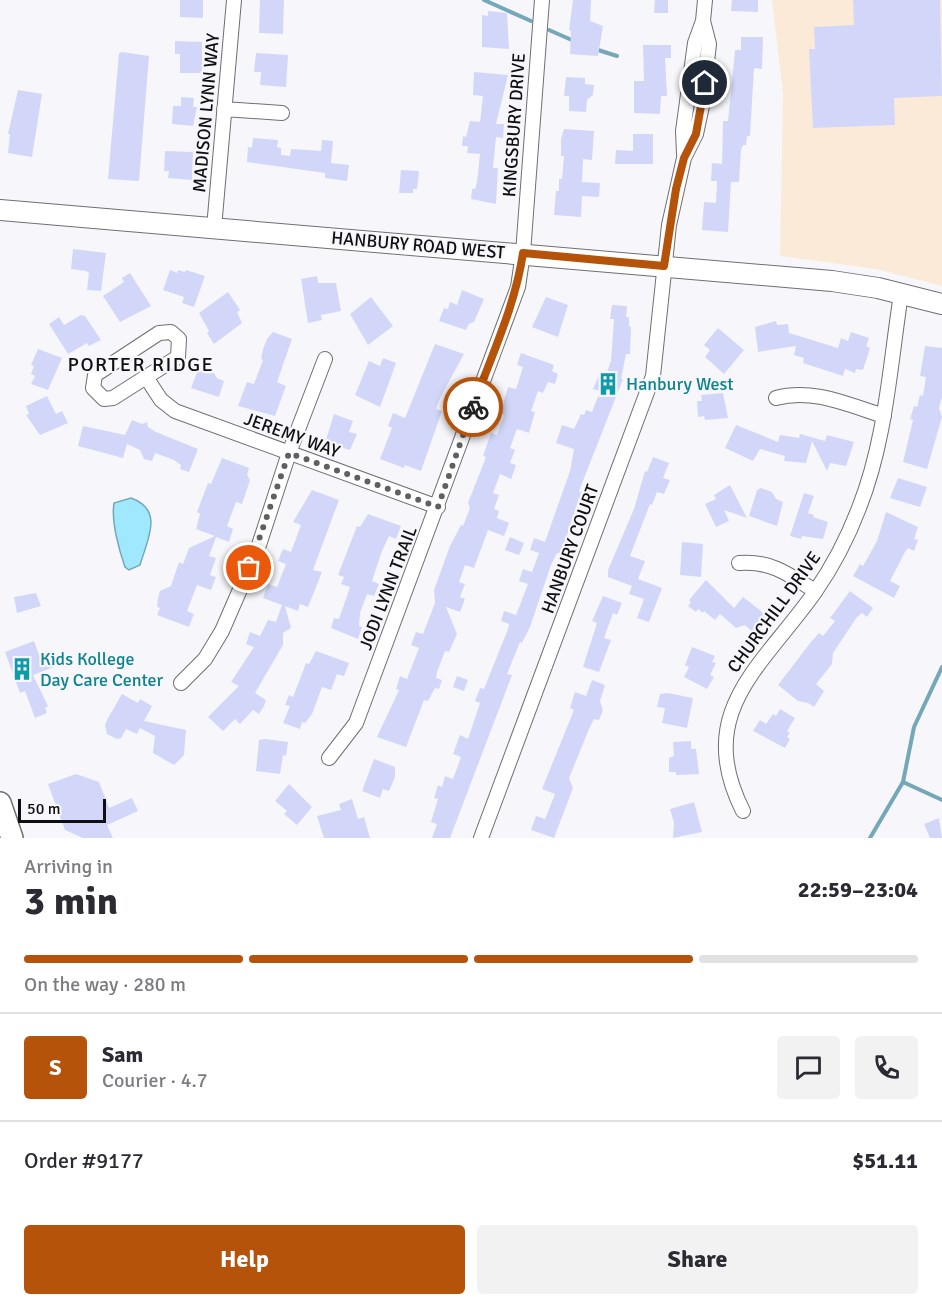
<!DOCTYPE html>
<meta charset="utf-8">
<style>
:root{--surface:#fff;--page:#f2f2f3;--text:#2b2b33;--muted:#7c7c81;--line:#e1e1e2;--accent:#b45309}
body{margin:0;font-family:Signika,sans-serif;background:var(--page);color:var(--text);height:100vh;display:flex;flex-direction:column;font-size:22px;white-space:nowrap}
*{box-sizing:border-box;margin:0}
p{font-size:20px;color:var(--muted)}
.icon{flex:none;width:33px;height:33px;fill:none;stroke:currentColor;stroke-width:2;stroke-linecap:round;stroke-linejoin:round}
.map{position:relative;height:838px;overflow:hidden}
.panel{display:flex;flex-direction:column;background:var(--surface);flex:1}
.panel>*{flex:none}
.scale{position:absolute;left:18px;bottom:15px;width:88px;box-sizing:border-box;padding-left:6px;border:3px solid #0f0f11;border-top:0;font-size:16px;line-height:21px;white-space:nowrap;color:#0f0f11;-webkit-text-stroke:4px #f7f7fb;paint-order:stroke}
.pin{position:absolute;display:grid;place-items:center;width:51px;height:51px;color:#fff;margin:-26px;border:3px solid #fff;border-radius:50%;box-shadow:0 2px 6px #0007}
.courier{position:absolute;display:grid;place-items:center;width:60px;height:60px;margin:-30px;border:4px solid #b45309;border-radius:50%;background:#fff;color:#222;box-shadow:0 2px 8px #0007}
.headline em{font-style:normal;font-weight:700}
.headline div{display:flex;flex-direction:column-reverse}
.headline{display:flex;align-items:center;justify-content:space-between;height:102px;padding:0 24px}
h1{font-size:39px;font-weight:700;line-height:45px}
.bar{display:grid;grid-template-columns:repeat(4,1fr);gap:9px 6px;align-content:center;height:72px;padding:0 24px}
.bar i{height:8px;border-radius:4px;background:var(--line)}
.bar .selected{background:var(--accent)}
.bar p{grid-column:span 4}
.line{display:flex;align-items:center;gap:15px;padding:0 24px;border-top:2px solid var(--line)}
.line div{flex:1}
.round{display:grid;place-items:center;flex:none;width:63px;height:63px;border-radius:6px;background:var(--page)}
.cta{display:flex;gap:12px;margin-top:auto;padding:12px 24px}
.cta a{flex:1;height:69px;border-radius:6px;background:var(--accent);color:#fff;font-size:24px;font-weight:700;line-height:69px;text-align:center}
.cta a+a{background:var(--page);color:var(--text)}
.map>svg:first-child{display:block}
.education{fill:#fcead9}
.water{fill:#a0e8fe;stroke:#74a7b7;stroke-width:1.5}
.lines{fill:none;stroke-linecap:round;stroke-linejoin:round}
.stream{stroke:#74a7b7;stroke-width:4}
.building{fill:#d2d7f9}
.minor-casing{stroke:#6f6f73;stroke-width:16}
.secondary-casing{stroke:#6f6f73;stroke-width:22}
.primary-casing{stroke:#6f6f73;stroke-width:24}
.minor{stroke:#fff;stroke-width:14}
.secondary{stroke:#fff;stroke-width:20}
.primary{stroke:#fff;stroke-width:21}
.done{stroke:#606063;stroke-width:6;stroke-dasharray:0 10.8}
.route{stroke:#b45309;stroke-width:8}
.labels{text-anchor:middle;stroke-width:4.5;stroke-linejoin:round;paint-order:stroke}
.street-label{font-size:18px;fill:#0f0f11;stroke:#f7f7fb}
.culture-label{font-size:18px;fill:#0d838f;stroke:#f7f7fb;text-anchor:start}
.neighbourhood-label{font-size:20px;letter-spacing:1.5px;fill:#0f0f11;stroke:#f7f7fb}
</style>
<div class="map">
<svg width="942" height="838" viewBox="0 0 942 838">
<rect width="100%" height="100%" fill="#f7f7fb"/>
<path class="education" d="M772 0H942V286L876 269 780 256 783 94Z"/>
<path class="water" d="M131 498C164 510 148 538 140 565L129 570 125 567C119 550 111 521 114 503Z"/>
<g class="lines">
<path class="stream" d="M484 0 531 21
M549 30 574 41
M595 49 617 56
M903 782 942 800
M870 838 903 782 914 727 942 667"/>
</g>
<path class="building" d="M180 0H203V18L180 17Z
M260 0H284L283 34 259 33Z
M573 0H591L590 21 603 26 598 56 570 54 571 31 569 30Z
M655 0H668V13H654Z
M732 0H758V12L731 11Z
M853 0H940L942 96 894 98 895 125 813 128 809 49H815L814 27 854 25Z
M488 11 507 13 509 49 482 47V15L488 16Z
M741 37H763L762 69 754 68 750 136H747L746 145H743L741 150 739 182H731L728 232 702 230 704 202 716 203 717 181H711L712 163 722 164 723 121H728L735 50H741Z
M175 41 202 42V73H180V54H175Z
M643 45H671V58H665L667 96H661L660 114 634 113V81H644Z
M122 52 149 56 139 181 108 179 119 53Z
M256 53 288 55 286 87 260 85 261 72H254Z
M474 72 508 75 496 124H504L503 138 496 137 493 168H498L496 204 471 199 472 189H475L477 182 480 154 467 153 468 146H462L463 136 466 137 470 121 480 122 483 96 473 95Z
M566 77 585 78V84L594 85 593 95 587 100 586 112 569 111V96H564Z
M18 90 42 94 32 157 8 153 10 134H8Z
M181 97 194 98 193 107H197L193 126 172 124 173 106H181Z
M564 129 594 131 592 160 583 159 582 182 600 183 599 197 582 196 581 217 554 215 556 191H559V179H562L564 156H561V139Z
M633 134H653V164H615L616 150 633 151Z
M253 138 278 140 277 147 281 148V155L290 156 291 149 321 151 322 140 333 141 331 163 349 165 347 181 325 178V173L247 162 248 147 252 148Z
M165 151 193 152 192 180 168 178 169 171H164Z
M401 170 419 171 417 189H413V193H399Z
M73 249 106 253 101 291 87 290 89 273 86 271 71 269Z
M170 270 177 273 178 270 185 272 186 270 205 276 194 307 182 303 184 297 163 290Z
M130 273 151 306 120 322 103 296 124 282 122 278Z
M317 276 318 283H336L341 311 321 315 322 320 308 323 301 279Z
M462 290 484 299 474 322 469 324 466 330 439 321 444 308 448 309 450 302 457 305Z
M228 292 240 310 237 312 242 323 214 344 207 333 209 331 199 313Z
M371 297 393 326 368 345 350 314Z
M546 297 568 305 558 337 532 327Z
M612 305 627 306 626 317H629V326L631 327 630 354H626L621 379H623L579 491 581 492 561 554 557 553 551 565 530 627 522 643 520 642 507 674 512 675 450 838H432L437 824 431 822 438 799 434 798 438 785 442 787 445 776 453 779 461 757 453 754 460 735 468 739 480 703 475 701 480 688 484 689 508 629 509 624 501 621 504 611 516 615 528 584 519 581 523 569 532 572 539 553 530 550 534 538 545 542 570 471 574 449 556 443 562 425 574 429 581 414 584 415 586 410 592 412 600 391 593 389 599 375 605 377 611 361 614 319H610Z
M81 315 85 316 101 340 89 346 87 343 68 354 49 324 59 317 64 325Z
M776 321 777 325 788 324 789 333 838 348 841 338 848 341 851 332 869 338 866 346 870 348 863 370 856 369 855 373 845 369 843 376 803 363 804 358 794 355 796 346 758 352 755 327Z
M718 328 744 350 724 374 705 357 710 350 704 345Z
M273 332 292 339 277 382 286 386 275 416 238 406 247 382 254 384 263 360 261 359 263 349 267 339Z
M435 344 464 354 440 398 436 409 442 411 421 471 405 465 404 468 380 459 392 428 388 426 393 413 405 418Z
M925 346 942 348V397L939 408 942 417 927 469 903 462 913 420 910 419 914 406 917 407 920 395 923 396 926 377 920 376Z
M38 349 62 358 48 390 31 384 35 376 31 374 34 366 31 365Z
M521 353 554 365 552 371 558 374 555 384 548 382 543 393 538 391 531 411 535 412 529 433 517 429 510 448 515 450 510 463 516 465 513 474 511 479 500 474 493 493 499 495 494 509 499 511 497 518 509 523 504 536 488 530 474 568 465 565 459 582 465 584 460 597 465 599 460 612 446 607 457 634 449 652 445 651 437 672 436 678 442 680 439 689 435 688 428 701 424 700 406 747 377 737 399 690 396 689 400 676 407 679 419 648 411 645 416 632 423 634 435 603 434 590 450 546 461 525 463 526 470 508 468 503 486 457 483 456 491 433 497 435 504 416 501 411 508 387 516 389 523 367 517 365Z
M383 358 396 363 380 407 355 395 369 361 380 366Z
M201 369 214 373 217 378 224 381 219 397 191 388 198 370Z
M723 393 728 418 705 420 704 416 698 417 697 401H702L701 395Z
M47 396 56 414 62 411 68 423 40 435 26 415 29 414 26 406Z
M334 414 353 421 349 432 357 434 350 450 325 443Z
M132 420 142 424 147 422 148 427 156 432 198 449 189 472 180 469 181 465 174 460 155 453 152 461 144 459 140 450 127 444 123 458 78 446 83 426 125 435Z
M736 425 778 442 780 435 799 438 800 434 825 441 827 435 854 442 846 466 830 463 827 471 812 441 806 463 784 461 785 456 760 449 753 461 725 448Z
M653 457 669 463 663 478 670 480 664 494 657 492 652 505 650 504 630 556 645 561 638 579 662 588 649 622 637 618 644 599 629 594 632 586 608 577V570L634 509 645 471 647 472Z
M222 458 249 468 247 475 250 480 242 504 236 502 227 526 233 529 229 542 216 537 209 556 216 558 210 575 216 577 211 590 197 585 187 611 194 614 189 627 157 615 160 608 157 607 158 598 160 591 171 586 179 562 183 564 189 548 215 536 196 529 200 514 197 512 208 483 211 484Z
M898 478 927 487 920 507 890 498Z
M730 485 747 518 724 510 729 521 716 527 705 504 716 499 714 495Z
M761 488 772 492 776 499 783 502 777 526 749 516 757 490Z
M312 490 339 500 313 570 322 572 308 607 300 604 298 611 285 606 291 628 283 633V645L255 693 266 700 264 706 259 714 253 710 240 724 235 719 223 731 208 717 239 686 231 682 254 647 246 644 250 632 260 636 268 620 276 622 282 605 263 598 268 584 277 587 286 564 278 561 283 549 291 552 301 525 293 522Z
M804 493 814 496 808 513 814 515 813 517 828 522 823 539 802 536 801 539 790 536Z
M886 512 918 527 914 539 918 540 914 551 908 548 905 552 890 581 900 586 894 598 853 576 860 564 863 566 877 541Z
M368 514 401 526 396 539 389 536 382 551 372 581 379 584 374 596 367 594 360 613 359 626 362 627 358 639 331 628 334 618 339 619 350 587 341 584 344 577 338 575 357 526 360 527Z
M510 537 524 543 519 555 505 550Z
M682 542 703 544 701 577 680 575Z
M706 580 734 608 743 597 769 617 755 634 745 625 736 628 720 614 715 620 704 611 703 613 698 609 696 612 688 606 691 602 689 600Z
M850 591 873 608 867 617 862 613 857 617 833 653 832 664 816 684 824 691 814 707 808 703 798 701 778 685 811 642 819 633 823 636 835 621 830 618Z
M36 593 41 606 17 613 14 597Z
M603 596 622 603 617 615 613 613 604 638 611 640 599 672 583 667 597 623 592 621Z
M34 641 41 660 50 656 54 667 33 675 48 706 45 708 47 713 35 718 25 691 20 693 5 652Z
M692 647 715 656 712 662 716 663 710 675 714 677 707 689 684 677 689 667 685 665Z
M316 651 349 663 344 676 337 674 331 690 322 687 312 714 305 723 302 722 300 729 283 723 290 706 285 705 289 695 293 697 306 663 309 664Z
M457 676 468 680 464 691 453 687Z
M592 680 605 685 600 701 603 710 599 720 594 719 589 729 569 778 573 788 554 838 531 830 536 816 545 819 555 794 542 789 574 710 570 708 575 692 586 696Z
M668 693 693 698 687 728 662 723 665 708 657 707 660 694Z
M122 694 138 703 140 699 152 706 144 721 186 730 184 755 174 765 153 753 155 736 140 728 137 734 126 729 121 738 117 739 107 734 105 725 108 718Z
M780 709 795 718 787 731 790 733 787 737 790 739 785 748 753 731 760 720 766 724 773 714 776 716Z
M265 739 288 742 286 756 283 755 280 774 256 771 259 740Z
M691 741V749H696L699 774 676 775V772H669V758L674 756 673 742Z
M374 759 395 767V777L389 791 383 789 380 798 362 791Z
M76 774 99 782 109 808 132 798 138 811 107 825 113 838H83L65 830 48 784Z
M289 784 312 807 297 825 284 814 287 811 275 801Z
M352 799 358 819 364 817 370 838H324L317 816 341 810 339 804Z
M694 802 702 832 673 838 674 823 670 809Z
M939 818 942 838H930L924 824Z"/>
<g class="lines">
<g class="minor-casing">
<path id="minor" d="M224 109 282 113
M684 154 683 131 695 43 703 21 705 0
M214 228 234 0
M146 377 178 357 179 339 171 332 159 333 95 375 93 388 104 399 113 398 146 377 161 400 175 411 438 507
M776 398C813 388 848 405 884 416
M739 563C770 560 790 575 815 591
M181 683 205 659 222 631 258 548 289 453 325 359
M329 758 356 723 518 287 523 253 542 0
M743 811C693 712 762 667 815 592 833 566 848 537 859 508 886 440 890 365 901 294
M481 838 653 376 669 225 684 158 696 134 702 106 709 44 703 21"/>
</g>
<g class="secondary-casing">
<path id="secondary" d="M0 210 832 281 878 288 942 304"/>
</g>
<g class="primary-casing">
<path id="primary" d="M0 803 12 838"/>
</g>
<use href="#minor" class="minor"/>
<use href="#secondary" class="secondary"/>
<use href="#primary" class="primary"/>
</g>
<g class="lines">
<path class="done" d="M249 568 289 453 438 507 473 407"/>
<path class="route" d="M473 407C491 356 515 307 523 253L664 266 676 189 684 158 696 134 705 83"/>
</g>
<defs>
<g id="building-bare" transform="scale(1.8)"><path d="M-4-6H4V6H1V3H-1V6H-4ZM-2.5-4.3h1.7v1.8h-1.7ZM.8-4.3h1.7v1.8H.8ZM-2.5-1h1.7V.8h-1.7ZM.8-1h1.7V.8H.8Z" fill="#0f9aa8" stroke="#f7f7fb" stroke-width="2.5" paint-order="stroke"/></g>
</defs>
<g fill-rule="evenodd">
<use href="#building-bare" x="608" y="384"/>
<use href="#building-bare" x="22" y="669"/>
</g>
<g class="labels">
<g class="street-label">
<text transform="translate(206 113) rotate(-85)" y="6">MADISON LYNN WAY</text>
<text transform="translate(514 125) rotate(-86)" y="6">KINGSBURY DRIVE</text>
<text transform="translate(418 245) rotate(5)" y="6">HANBURY ROAD WEST</text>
<text transform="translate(292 435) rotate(20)" y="6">JEREMY WAY</text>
<text transform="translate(570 549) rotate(-70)" y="6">HANBURY COURT</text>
<text transform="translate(388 588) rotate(-69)" y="6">JODI LYNN TRAIL</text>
<text transform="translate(774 612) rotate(-54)" y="6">CHURCHILL DRIVE</text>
</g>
<g class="culture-label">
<text x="626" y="390">Hanbury West</text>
<text x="40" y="665">Kids Kollege<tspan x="40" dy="21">Day Care Center</tspan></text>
</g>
<g class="neighbourhood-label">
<text x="141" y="371">PORTER RIDGE</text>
</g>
</g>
</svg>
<div class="scale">50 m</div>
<div class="pin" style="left:249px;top:568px;background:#ea580c"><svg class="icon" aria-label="bag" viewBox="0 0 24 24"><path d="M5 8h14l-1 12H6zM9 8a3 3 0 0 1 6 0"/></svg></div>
<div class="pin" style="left:705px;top:83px;background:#1f2937"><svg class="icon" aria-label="home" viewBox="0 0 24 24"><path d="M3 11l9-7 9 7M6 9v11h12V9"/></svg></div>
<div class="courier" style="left:473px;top:407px"><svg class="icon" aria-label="bike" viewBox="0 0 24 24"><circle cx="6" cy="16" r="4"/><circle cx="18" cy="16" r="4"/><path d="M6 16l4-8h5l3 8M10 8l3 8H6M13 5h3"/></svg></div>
</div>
<section class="panel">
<div class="headline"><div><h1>3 min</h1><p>Arriving in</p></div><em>22:59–23:04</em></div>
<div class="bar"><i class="selected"></i><i class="selected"></i><i class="selected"></i><i></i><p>On the way · 280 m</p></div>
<div class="line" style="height:108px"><b class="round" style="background:var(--accent);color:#fff">S</b><div><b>Sam</b><p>Courier · 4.7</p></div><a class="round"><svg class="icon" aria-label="chat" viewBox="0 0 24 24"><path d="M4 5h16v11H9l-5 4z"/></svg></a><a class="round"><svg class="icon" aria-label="phone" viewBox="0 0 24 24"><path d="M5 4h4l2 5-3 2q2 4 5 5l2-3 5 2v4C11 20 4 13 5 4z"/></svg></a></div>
<div class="line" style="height:78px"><div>Order #9177</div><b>$51.11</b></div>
<div class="cta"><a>Help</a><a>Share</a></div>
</section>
